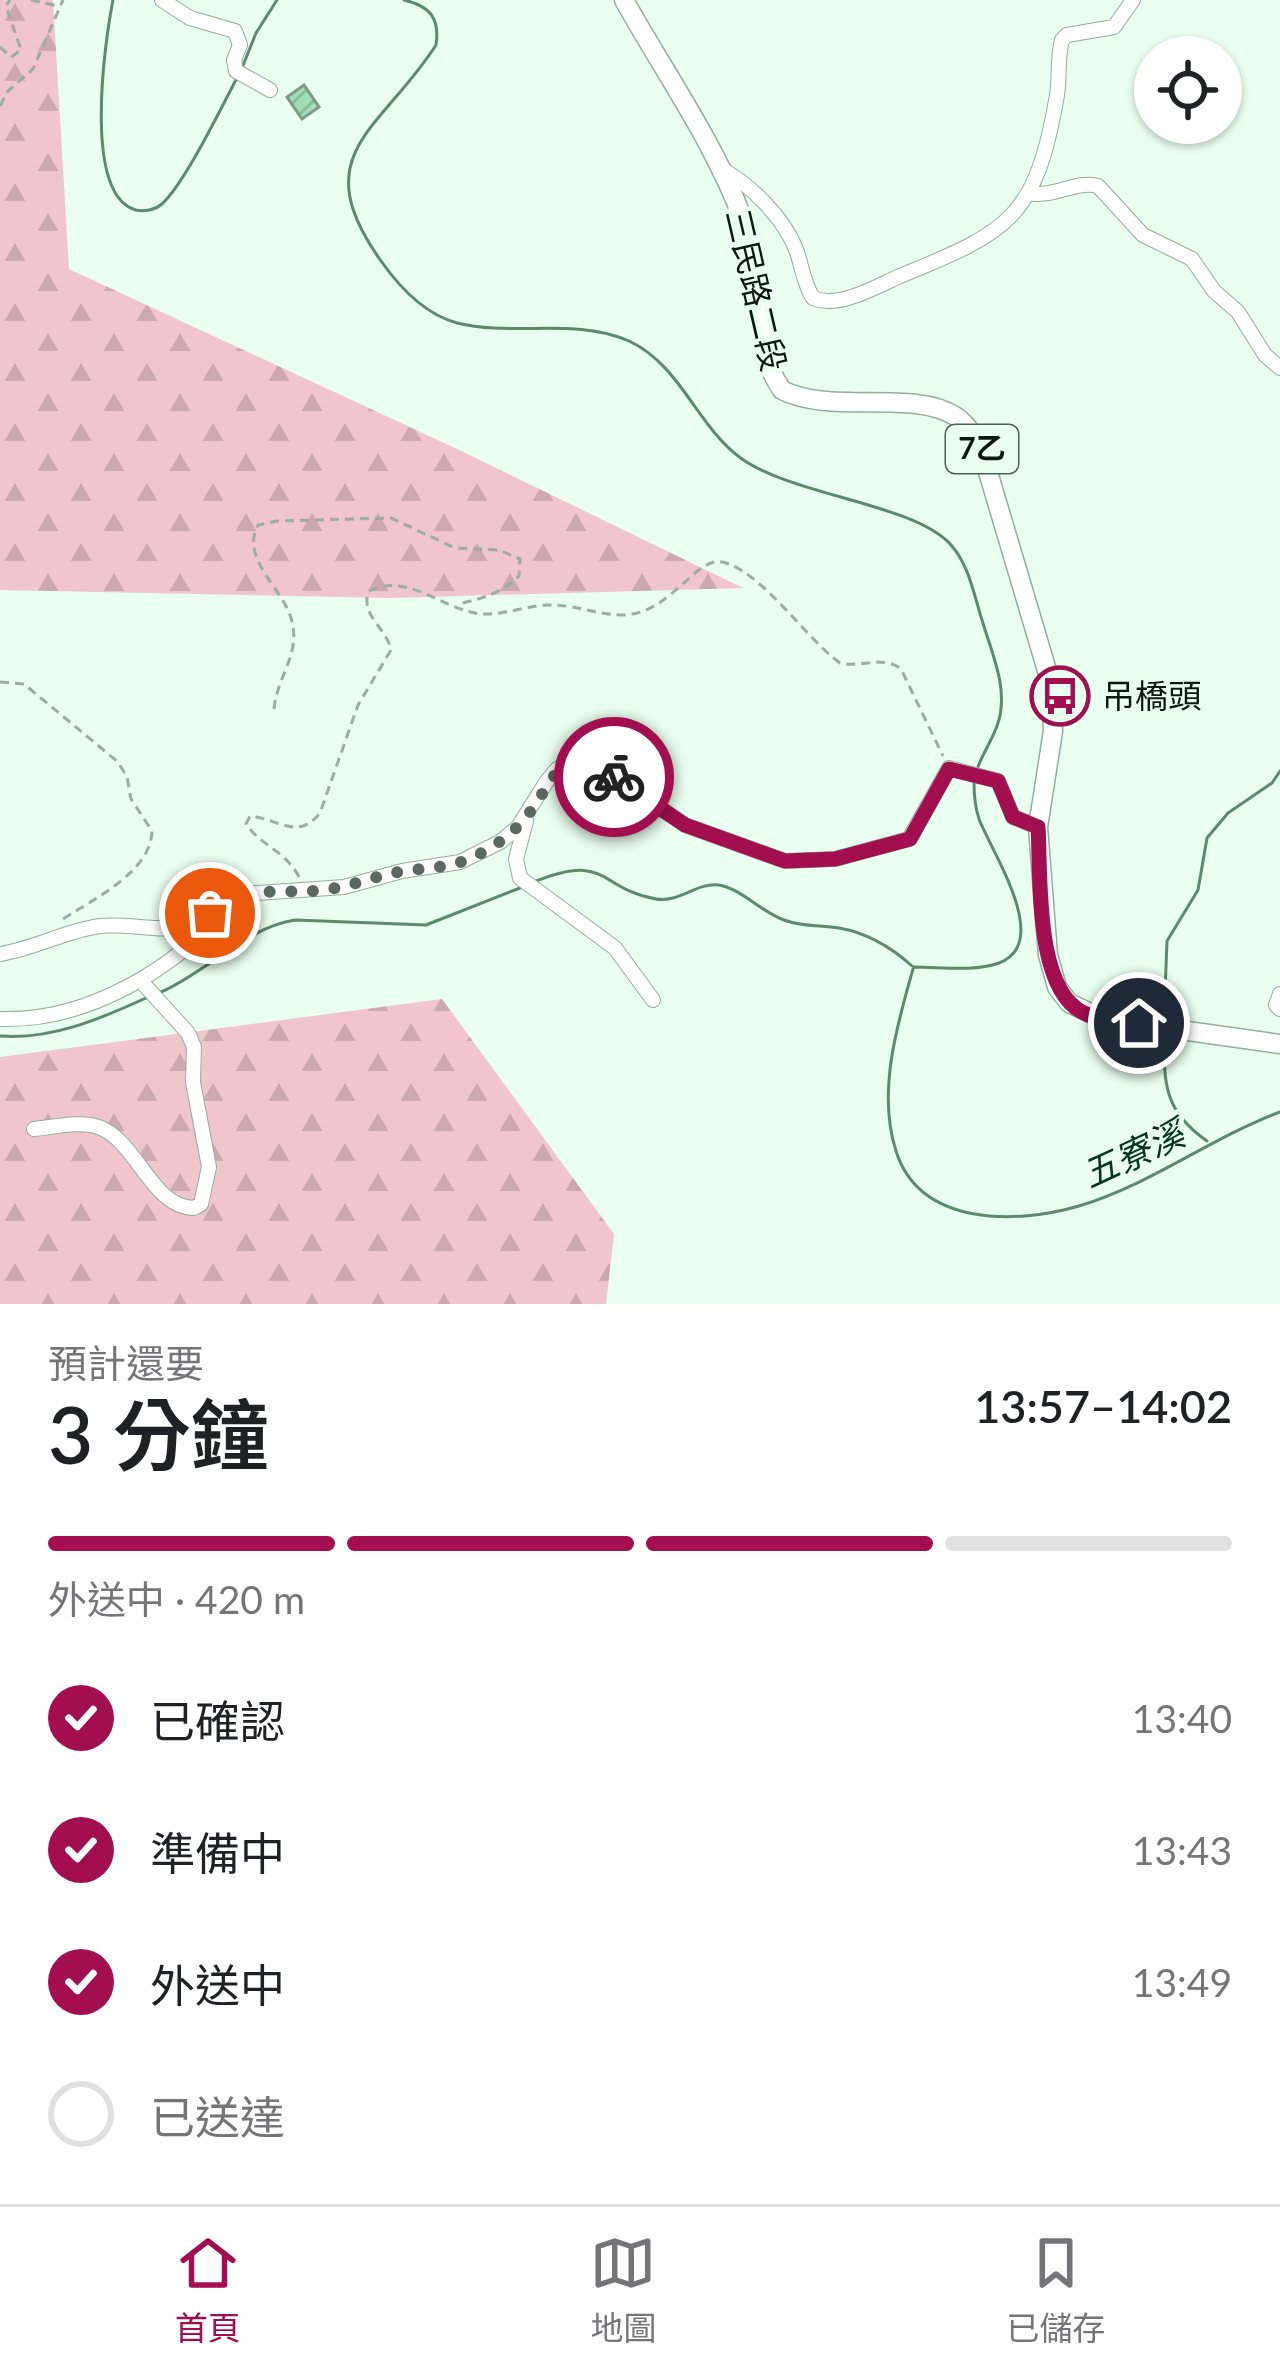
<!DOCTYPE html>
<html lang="zh-TW">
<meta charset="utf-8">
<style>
:root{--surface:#fff;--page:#f2f2f2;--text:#202124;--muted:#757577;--line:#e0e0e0;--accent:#a20e50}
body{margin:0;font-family:Lato,"Noto Sans TC",sans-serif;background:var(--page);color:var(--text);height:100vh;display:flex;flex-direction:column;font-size:45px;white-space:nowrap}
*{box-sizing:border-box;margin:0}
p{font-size:39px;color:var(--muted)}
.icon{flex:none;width:66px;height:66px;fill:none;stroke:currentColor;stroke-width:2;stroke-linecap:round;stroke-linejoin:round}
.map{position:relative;height:1304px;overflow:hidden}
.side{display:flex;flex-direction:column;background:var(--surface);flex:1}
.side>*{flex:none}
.buttons{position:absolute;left:1134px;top:36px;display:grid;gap:24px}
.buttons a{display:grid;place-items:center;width:108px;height:108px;border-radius:50%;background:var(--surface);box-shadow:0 3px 9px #0004;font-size:60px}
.pin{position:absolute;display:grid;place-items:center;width:102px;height:102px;color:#fff;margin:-51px;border:6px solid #fff;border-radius:50%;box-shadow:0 3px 12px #0007}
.courier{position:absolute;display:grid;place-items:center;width:120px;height:120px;margin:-60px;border:9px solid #a20e50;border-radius:50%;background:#fff;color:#222;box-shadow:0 3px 15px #0007}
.summary em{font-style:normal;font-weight:600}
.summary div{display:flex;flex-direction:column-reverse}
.summary{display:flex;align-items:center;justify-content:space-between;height:204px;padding:0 48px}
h1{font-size:78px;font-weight:600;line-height:90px}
.bar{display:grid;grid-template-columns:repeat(4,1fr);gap:18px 12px;align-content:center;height:144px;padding:0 48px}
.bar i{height:15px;border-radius:9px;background:var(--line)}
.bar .on{background:var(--accent)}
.bar p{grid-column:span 4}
ol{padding:0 48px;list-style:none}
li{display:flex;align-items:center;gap:36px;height:132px}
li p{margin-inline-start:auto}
li .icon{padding:12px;border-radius:50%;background:var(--accent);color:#fff;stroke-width:4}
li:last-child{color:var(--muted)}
li i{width:66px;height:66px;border:6px solid var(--line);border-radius:50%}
.menu{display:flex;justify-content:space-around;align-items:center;height:168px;border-top:3px solid var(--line);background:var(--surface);font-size:33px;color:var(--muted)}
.menu a{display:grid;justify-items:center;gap:6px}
.menu .on{color:var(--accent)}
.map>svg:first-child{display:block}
.forest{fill:url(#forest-firs)}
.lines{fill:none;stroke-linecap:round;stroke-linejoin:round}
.stream{stroke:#5e896d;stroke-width:3}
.building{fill:url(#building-hatch);stroke:#7f9887;stroke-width:3}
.minor-casing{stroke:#93ad9b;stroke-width:16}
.major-casing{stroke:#93ad9b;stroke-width:21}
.path{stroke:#9bada0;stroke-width:3;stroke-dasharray:9 6;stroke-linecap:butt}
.minor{stroke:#fff;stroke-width:14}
.major{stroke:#fff;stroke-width:18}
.done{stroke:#5a685f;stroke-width:12;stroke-dasharray:0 21.6}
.route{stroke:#a20e50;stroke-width:15}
.labels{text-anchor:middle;stroke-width:10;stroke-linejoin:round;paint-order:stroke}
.shield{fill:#e9ffef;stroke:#4f5d54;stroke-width:3}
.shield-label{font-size:30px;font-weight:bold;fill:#0d1711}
.street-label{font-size:33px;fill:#0d1711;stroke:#e9ffef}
.poi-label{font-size:33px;fill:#0d1711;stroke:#e9ffef;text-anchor:start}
.water-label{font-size:36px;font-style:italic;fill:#05361d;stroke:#e9ffef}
</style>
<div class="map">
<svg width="1280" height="1304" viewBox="0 0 1280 1304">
<defs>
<pattern id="forest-firs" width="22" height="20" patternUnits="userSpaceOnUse" patternTransform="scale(3)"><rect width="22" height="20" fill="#f0c5ce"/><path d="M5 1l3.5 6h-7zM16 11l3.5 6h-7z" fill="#cda8b0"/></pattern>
<pattern id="building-hatch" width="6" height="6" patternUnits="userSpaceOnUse" patternTransform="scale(3)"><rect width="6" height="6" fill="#a1ddb5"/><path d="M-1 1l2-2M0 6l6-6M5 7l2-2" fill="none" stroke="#89bd9b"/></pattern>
</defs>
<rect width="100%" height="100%" fill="#e9ffef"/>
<path class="forest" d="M0 0H53L69 269 455 448 743 588 391 598 0 590Z
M442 999 614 1234 606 1304H0V1057Z"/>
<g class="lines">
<path class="stream" d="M113 0C105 41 82 195 136 210 144 212 155 210 162 204 185 183 222 106 238 76
M404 0C430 6 440 18 436 45 381 131 304 153 381 261 400 288 424 314 457 323 513 337 575 317 629 341 681 365 697 427 742 459 795 496 915 504 951 545 969 565 974 595 982 620 992 654 1010 691 997 726 992 740 983 753 978 767
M242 68 256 33 277 0
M534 882C608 852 597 888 656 899 679 903 697 882 719 885 742 889 761 912 784 920 802 927 820 925 839 928 868 933 891 947 912 966
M914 967C941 967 973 972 999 963 1053 943 992 853 979 819 975 807 974 796 974 782
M913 969C897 1025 877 1093 896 1151 920 1227 1017 1224 1079 1206 1150 1185 1210 1138 1280 1112
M161 992C207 972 247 927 295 920L426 925 520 888
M1164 1020 1167 941 1198 890 1207 838 1228 813 1272 783 1280 771
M1164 1035C1164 1085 1164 1111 1207 1141
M0 1036C51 1040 100 1019 146 998"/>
</g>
<path class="building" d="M304 85 319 107 302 119 287 97Z"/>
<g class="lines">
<g class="minor-casing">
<path id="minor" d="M162 0 190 18 235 31 240 45 234 60 236 71 270 90
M718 167C749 183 785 218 797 252 802 267 804 284 813 298 839 309 875 287 900 276 1011 231 1036 217 1057 95 1060 77 1057 58 1062 40L1067 35 1114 27 1133 0
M1028 193C1056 198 1075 180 1098 186L1143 235 1192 259 1214 291 1238 312 1265 355 1280 368
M526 821 516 859 520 878 615 948 653 1000
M0 954C37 948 64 931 100 926 128 923 158 932 186 927 207 922 221 901 243 894L344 887 402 871 460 862 500 842 518 827 547 781 557 769 574 761 588 763 609 773 685 825 785 861 835 859 909 839 949 768 998 781 1013 817 1038 827
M1280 994 1276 1005 1280 1009
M0 1019C88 1022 176 968 231 904
M34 1129C54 1127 83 1120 101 1128 137 1143 153 1208 194 1208L201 1204 209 1167 193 1082 194 1047 188 1033 140 980"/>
</g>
<g class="major-casing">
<path id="major" d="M624 0C663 70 716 145 743 220 762 272 750 346 782 390 830 415 913 389 955 416 966 423 973 435 980 445L1051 684 1053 731 1038 827 1048 955 1057 987 1069 1003 1103 1019 1280 1044"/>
</g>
<path class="path" d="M31 0 58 6
M0 47 11 57 21 50 6 6 10 0
M0 106 8 91 33 69 63 0
M0 682 24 684 118 762 127 777 131 799 152 831C151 873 91 900 60 921
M274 709C277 676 302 653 291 618 282 588 240 558 258 525L277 521 391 518 455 548 499 550 520 559 519 576C502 593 481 599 458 604
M299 877C286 851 261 846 246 824L250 816C279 819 298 841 320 813L358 705 391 650C387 628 359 615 369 591 408 571 445 612 483 614 504 615 526 606 547 605 572 604 595 614 620 615 669 617 695 556 722 562 761 570 807 640 840 663 861 668 884 655 901 669L943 756"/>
<use href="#minor" class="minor"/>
<use href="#major" class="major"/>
</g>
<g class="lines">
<path class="done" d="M210 913C243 883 283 895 323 890 351 887 377 875 404 871 425 868 446 868 467 860 490 850 511 836 526 817 555 782 558 739 614 777"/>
<path class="route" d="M614 777 685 825 785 861 835 859 910 839 949 769 998 781 1013 817 1038 827C1041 875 1034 990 1084 1013 1100 1021 1121 1021 1139 1023"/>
</g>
<defs>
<g id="bus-ring" transform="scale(3)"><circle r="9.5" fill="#e9ffef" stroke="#a20e50" stroke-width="1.5"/><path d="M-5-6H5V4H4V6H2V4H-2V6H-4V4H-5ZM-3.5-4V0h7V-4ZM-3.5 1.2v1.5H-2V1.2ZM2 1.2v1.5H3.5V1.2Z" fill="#a20e50"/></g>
</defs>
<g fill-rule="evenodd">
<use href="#bus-ring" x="1060" y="696"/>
</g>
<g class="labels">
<rect class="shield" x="946" y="425" width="72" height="48" rx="9"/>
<g class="shield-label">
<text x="982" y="459">7乙</text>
</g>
<g class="street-label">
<text transform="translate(756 290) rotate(77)" y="12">三民路二段</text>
</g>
<g class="poi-label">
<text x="1102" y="708">吊橋頭</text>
</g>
<g class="water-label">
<text transform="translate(1133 1154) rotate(-25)" y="13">五寮溪</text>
</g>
</g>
</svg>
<div class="buttons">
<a><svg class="icon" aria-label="locate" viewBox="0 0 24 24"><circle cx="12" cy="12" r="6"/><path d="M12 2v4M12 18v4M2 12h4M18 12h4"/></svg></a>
</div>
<div class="pin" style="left:210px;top:913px;background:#ea580c"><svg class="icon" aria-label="bag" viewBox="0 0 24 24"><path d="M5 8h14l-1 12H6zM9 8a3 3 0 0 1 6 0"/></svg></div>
<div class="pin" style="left:1139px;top:1023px;background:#1f2937"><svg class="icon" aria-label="home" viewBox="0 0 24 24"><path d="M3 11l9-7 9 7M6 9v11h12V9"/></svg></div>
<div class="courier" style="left:614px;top:777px"><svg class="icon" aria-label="bike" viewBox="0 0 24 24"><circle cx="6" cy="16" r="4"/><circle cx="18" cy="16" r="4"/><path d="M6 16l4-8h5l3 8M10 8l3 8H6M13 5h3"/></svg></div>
</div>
<section class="side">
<div class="summary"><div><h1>3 分鐘</h1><p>預計還要</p></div><em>13:57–14:02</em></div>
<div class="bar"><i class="on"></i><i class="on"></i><i class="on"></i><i></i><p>外送中 · 420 m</p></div>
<ol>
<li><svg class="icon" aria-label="check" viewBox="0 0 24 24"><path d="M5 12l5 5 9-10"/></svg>已確認<p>13:40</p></li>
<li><svg class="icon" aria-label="check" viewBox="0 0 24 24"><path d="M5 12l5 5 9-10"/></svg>準備中<p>13:43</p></li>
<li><svg class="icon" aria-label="check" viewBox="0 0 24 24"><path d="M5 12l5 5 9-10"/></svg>外送中<p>13:49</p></li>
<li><i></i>已送達</li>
</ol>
</section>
<nav class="menu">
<a class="on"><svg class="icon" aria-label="home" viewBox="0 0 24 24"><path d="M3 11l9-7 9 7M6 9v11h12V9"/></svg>首頁</a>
<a><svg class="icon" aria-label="map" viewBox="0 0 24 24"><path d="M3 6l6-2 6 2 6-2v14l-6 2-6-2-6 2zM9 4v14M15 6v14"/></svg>地圖</a>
<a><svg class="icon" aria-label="saved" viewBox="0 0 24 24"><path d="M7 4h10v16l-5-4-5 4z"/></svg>已儲存</a>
</nav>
